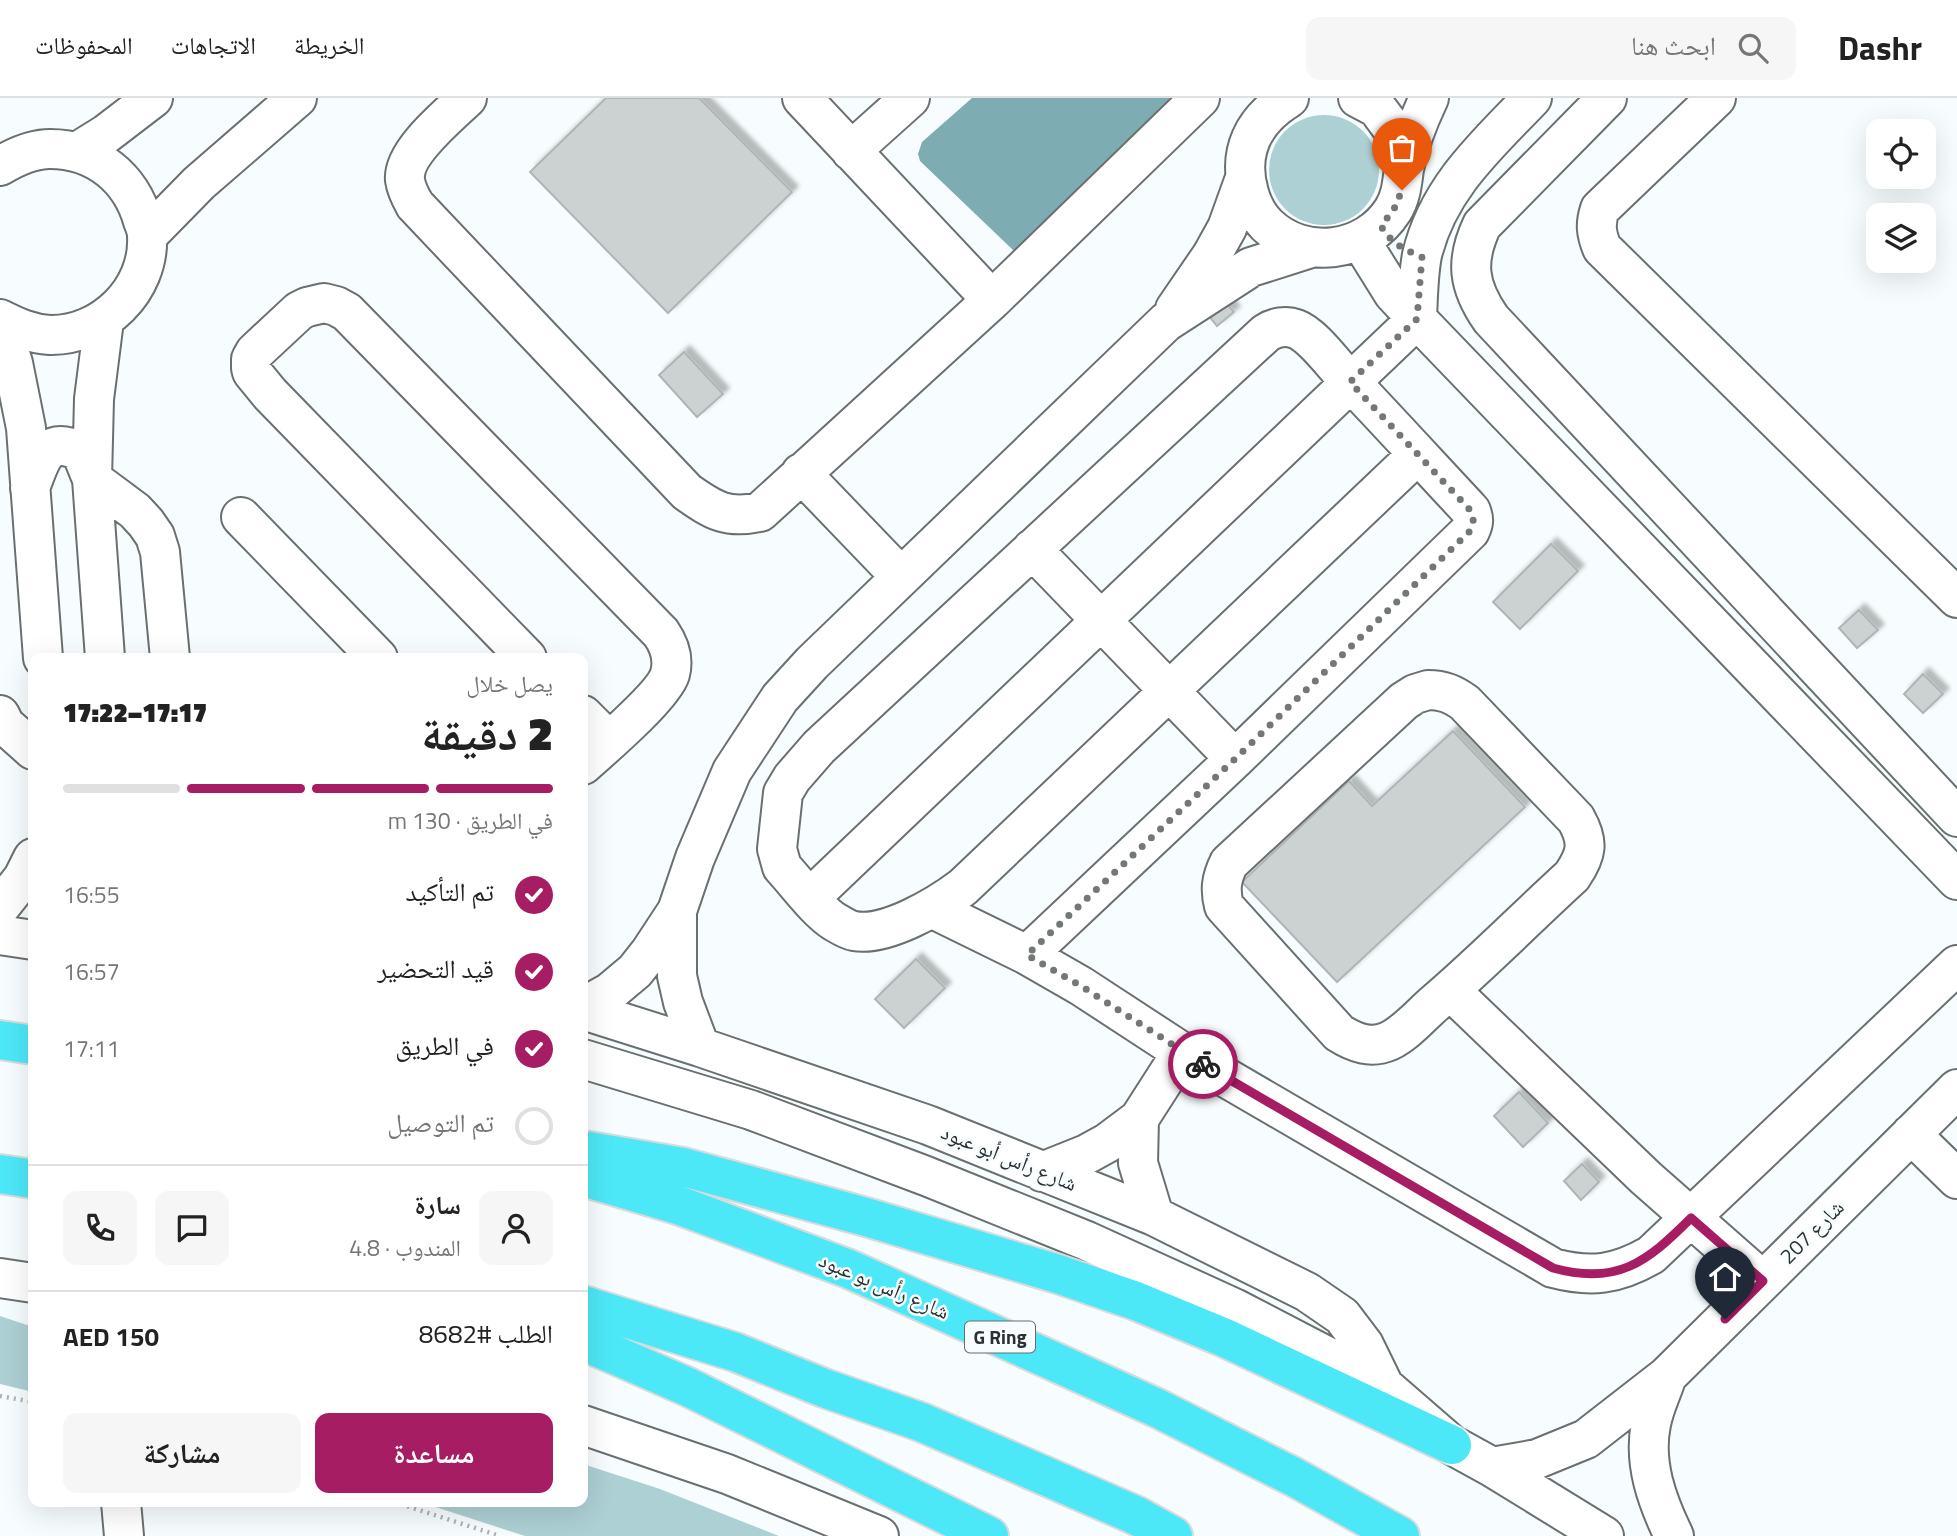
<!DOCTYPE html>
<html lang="ar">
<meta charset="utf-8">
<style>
:root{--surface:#fff;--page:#f6f6f6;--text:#222;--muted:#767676;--line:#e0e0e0;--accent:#a61d64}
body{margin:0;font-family:"Titillium Web","Noto Naskh Arabic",sans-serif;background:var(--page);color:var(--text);direction:rtl;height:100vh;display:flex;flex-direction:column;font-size:26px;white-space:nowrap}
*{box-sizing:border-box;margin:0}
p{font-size:23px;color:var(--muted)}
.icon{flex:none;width:38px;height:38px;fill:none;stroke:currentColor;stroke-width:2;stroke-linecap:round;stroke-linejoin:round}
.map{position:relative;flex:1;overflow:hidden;direction:ltr}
.details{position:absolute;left:28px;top:555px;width:560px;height:854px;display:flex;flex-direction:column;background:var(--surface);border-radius:14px;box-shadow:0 7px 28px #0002;direction:rtl}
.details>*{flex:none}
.fabs{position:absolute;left:1866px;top:21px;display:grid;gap:14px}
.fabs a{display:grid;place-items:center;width:70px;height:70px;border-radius:14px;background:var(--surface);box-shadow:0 7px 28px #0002;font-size:35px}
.pin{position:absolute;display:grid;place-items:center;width:60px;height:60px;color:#fff;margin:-72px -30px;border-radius:50% 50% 50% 0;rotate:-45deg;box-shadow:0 0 7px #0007}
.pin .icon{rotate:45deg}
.courier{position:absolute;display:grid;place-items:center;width:70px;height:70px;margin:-35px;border:5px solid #a61d64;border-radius:50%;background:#fff;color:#222;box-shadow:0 2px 9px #0007}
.summary em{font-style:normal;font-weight:800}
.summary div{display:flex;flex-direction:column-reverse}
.summary{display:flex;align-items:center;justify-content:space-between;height:119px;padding:0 35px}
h1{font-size:46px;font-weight:800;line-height:52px}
.bar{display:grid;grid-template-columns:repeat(4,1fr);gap:10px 7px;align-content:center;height:84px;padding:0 35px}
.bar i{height:9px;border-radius:5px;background:var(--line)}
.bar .selected{background:var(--accent)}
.bar p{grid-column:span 4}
.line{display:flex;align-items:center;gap:18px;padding:0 35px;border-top:2px solid var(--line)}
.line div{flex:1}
.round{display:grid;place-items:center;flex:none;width:74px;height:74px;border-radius:14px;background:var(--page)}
ol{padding:0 35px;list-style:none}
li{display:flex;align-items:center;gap:21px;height:77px}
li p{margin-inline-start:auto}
li .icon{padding:7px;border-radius:50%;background:var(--accent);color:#fff;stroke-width:4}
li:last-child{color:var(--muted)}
li i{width:38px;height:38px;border:4px solid var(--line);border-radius:50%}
.action{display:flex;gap:14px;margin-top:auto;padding:14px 35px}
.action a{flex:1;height:80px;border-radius:14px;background:var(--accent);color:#fff;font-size:28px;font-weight:800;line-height:80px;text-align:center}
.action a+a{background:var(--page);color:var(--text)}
header{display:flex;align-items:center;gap:42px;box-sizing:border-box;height:98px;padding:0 35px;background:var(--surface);border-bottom:2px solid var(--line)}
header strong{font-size:33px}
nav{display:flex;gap:38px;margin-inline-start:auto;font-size:24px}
.search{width:490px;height:63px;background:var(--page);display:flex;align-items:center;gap:18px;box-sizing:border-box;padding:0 24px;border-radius:14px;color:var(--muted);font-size:26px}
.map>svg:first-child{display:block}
.green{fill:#add0d4}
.water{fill:#7dacb2}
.building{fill:#ccd2d2;stroke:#afb5b6;stroke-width:2;filter:url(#shadow)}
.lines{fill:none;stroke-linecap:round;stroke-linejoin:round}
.minor-casing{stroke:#6a7070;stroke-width:42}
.highway-casing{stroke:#d9dada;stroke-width:42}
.path{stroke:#adb1b2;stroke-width:4.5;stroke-dasharray:2 5;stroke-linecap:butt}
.minor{stroke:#fff;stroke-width:38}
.highway{stroke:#4de8f8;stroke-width:38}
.done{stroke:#747778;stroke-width:7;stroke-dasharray:0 12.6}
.route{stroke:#a61d64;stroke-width:9}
.labels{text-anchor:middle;stroke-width:5;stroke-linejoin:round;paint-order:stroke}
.shield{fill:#f7fdfe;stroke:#6a6d6e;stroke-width:2}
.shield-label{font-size:19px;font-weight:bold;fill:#2d2f30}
.street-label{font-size:21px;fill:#2d2f30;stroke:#f7fdfe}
</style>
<header>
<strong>Dashr</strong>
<div class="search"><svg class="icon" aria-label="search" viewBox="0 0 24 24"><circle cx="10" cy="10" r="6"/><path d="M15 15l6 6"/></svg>ابحث هنا</div>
<nav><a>الخريطة</a><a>الاتجاهات</a><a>المحفوظات</a></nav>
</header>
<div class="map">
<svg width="1957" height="1438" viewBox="0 0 1957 1438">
<defs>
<filter id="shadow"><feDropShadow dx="6" dy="-6" stdDeviation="2" flood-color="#0004"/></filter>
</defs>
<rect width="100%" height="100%" fill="#f7fdfe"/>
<path class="green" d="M1269 72a55 55 0 1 1 110 0a55 55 0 1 1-110 0Z
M0 1218 33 1229V1294L0 1286Z
M583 1366 660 1391 779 1438H525L420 1404H583Z"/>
<path class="water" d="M972 0H1178L1020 151 1013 152 920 63 918 56 922 44Z"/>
<path class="building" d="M606 0H699L792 94 668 215 530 74Z
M1225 204 1234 214 1217 228 1209 218Z
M684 254 723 296 697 319 659 277Z
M1551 446 1578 473 1520 531 1493 504Z
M1859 512 1878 532 1857 550 1839 530Z
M1923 576 1943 596 1923 615 1904 596Z
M1453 633 1525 709 1337 884 1242 784 1349 683 1372 708Z
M916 861 945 890 904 930 875 901Z
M1519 994 1548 1025 1523 1049 1494 1018Z
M1582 1066 1599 1084 1581 1102 1564 1083Z"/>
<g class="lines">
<g class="minor-casing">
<path id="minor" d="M467 0C448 18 402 55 405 82 406 90 411 100 415 107L687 394C714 413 727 421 760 414L992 202 1200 0
M802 0 992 202
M1289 0C1253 22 1237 54 1249 95 1252 106 1259 119 1267 127 1304 163 1366 155 1393 112 1401 99 1402 86 1404 71 1409 46 1418 23 1429 0
M1358 0 1377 10 1397 37 1404 71
M1607 0 1482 127C1465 163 1468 188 1491 221L1957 719
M1716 0 1600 111C1595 126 1596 135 1602 150L1957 500
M851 53 910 0
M77 54 106 36 153 0
M0 68C15 59 32 51 50 51 96 51 131 80 143 123 145 128 147 134 147 138 150 192 102 238 50 237 31 236 16 229 0 221
M147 138 199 85 297 0
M1360 142 1393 195 1417 221 1957 782
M1175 211 1212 157 1227 130 1245 80
M104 222 94 301 92 381 105 560
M0 226 13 265 26 330 43 560
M801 375 901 479
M30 390C41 362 45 336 81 354L92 381 135 413 146 425 155 438 160 454 170 560
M241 419 378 560
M1032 451 1235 661
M527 560 270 296 252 274 251 270V261L255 254 299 213 307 209 324 205 336 208 347 214 661 535C670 548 674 561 670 576 664 597 601 651 583 667
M1428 592C1443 592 1453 596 1465 605L1576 721C1589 744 1587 756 1572 778 1526 820 1482 865 1435 905 1421 917 1406 935 1389 943 1371 951 1355 945 1339 935L1224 808C1220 792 1221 781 1229 765L1404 603 1415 596Z
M0 617 5 627 33 652
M583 617 609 643
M810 800 1417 221C1418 200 1418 178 1422 157 1438 90 1486 48 1532 0
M0 809 23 780 33 760
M931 810 1027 857 1081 888 1182 954 1553 1170C1591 1180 1616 1177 1651 1157L1957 867
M677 813V878L683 904 700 949
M0 837 33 842
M1027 857 1235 661 1470 433C1474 425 1474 421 1471 413 1428 367 1386 321 1343 276 1331 263 1312 237 1296 231 1286 227 1275 229 1266 235L819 649 792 680 783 695 777 751 782 769C797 785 817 813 835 824 840 827 848 832 854 833 886 839 938 808 963 789L1418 356
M1450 892 1646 1080 1763 1183
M583 909 610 894 635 873 650 854 677 813 695 760 732 673 780 600 812 565 1166 224 1251 169 1311 150
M583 912 700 949 928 1027 1154 1118 1307 1194 1342 1218 1364 1247 1384 1288
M583 961 751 1012 926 1078 1087 1143 1234 1210 1384 1288 1452 1347 1492 1369 1604 1438
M1139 1021 1138 1065 1154 1118
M1911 1036 1957 1081
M1042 1074 1087 1056 1107 1045 1139 1021 1182 954
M0 1180 33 1185
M1667 1278C1662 1294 1654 1309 1651 1326 1643 1365 1657 1403 1674 1438
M583 1327 727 1376 879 1438
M1492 1369 1537 1361 1586 1341 1667 1278 1957 991
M121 1404 124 1438"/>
</g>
<g class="highway-casing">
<path id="highway" d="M0 942 33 947
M583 1052 683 1069 866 1119 1058 1176 1136 1203 1223 1239 1452 1347
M0 1076 33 1081
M583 1079 678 1107 849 1171 1157 1310 1294 1379 1400 1438
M583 1207 735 1254 824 1290 921 1324 1135 1417 1173 1438
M583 1243 688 1289 989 1438"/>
</g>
<path class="path" d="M0 1298 33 1304
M394 1404 500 1438"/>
<use href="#minor" class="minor"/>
<use href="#highway" class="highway"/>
</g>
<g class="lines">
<path class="done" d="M1203 966 1081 888 1027 857 1236 660 1470 433C1474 425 1474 421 1471 413L1350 284 1417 221 1422 159C1403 151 1392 146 1381 128L1394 111 1402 92"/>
<path class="route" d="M1203 966 1553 1170C1617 1188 1647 1164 1691 1120L1763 1183 1725 1221"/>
</g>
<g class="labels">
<rect class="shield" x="965" y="1223.5" width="70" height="31" rx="5"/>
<g class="shield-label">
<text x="1000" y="1246">G Ring</text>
</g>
<g class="street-label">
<text transform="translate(1009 1060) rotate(22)" y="7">شارع رأس أبو عبود</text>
<text transform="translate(1812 1134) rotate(-45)" y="7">شارع 207</text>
<text transform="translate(884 1188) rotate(23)" y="7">شارع رأس بو عبود</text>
</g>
</g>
</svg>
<div class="fabs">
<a><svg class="icon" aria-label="locate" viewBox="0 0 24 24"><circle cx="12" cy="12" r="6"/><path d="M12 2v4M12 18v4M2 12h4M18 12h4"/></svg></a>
<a><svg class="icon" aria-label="layers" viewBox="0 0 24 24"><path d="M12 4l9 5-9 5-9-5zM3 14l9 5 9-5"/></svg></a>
</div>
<div class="pin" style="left:1402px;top:92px;background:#ea580c"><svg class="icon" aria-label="bag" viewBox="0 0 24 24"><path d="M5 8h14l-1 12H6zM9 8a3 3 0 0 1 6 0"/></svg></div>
<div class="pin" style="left:1725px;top:1221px;background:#1f2937"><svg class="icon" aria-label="home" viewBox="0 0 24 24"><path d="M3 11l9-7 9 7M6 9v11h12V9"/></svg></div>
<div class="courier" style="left:1203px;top:966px"><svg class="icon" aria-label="bike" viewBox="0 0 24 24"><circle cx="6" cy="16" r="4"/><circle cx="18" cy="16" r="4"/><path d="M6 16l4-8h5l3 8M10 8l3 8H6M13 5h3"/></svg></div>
<section class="details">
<div class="summary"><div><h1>2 دقيقة</h1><p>يصل خلال</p></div><em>17:17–17:22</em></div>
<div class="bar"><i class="selected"></i><i class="selected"></i><i class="selected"></i><i></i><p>في الطريق · 130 m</p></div>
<ol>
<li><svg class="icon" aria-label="check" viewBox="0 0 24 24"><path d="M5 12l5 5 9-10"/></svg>تم التأكيد<p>16:55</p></li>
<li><svg class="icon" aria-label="check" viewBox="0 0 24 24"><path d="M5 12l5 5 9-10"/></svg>قيد التحضير<p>16:57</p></li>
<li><svg class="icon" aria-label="check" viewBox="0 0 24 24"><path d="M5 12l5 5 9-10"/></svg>في الطريق<p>17:11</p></li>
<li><i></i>تم التوصيل</li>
</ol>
<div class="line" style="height:126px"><a class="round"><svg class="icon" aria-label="person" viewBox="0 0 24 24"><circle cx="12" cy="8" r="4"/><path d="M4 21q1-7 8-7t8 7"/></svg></a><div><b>سارة</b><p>المندوب · 4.8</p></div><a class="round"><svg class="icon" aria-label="chat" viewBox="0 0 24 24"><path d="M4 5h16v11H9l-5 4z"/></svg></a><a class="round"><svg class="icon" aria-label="phone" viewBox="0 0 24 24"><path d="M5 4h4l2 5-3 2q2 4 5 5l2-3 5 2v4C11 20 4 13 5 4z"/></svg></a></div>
<div class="line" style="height:91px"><div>الطلب #8682</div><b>AED 150</b></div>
<div class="action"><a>مساعدة</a><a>مشاركة</a></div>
</section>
</div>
